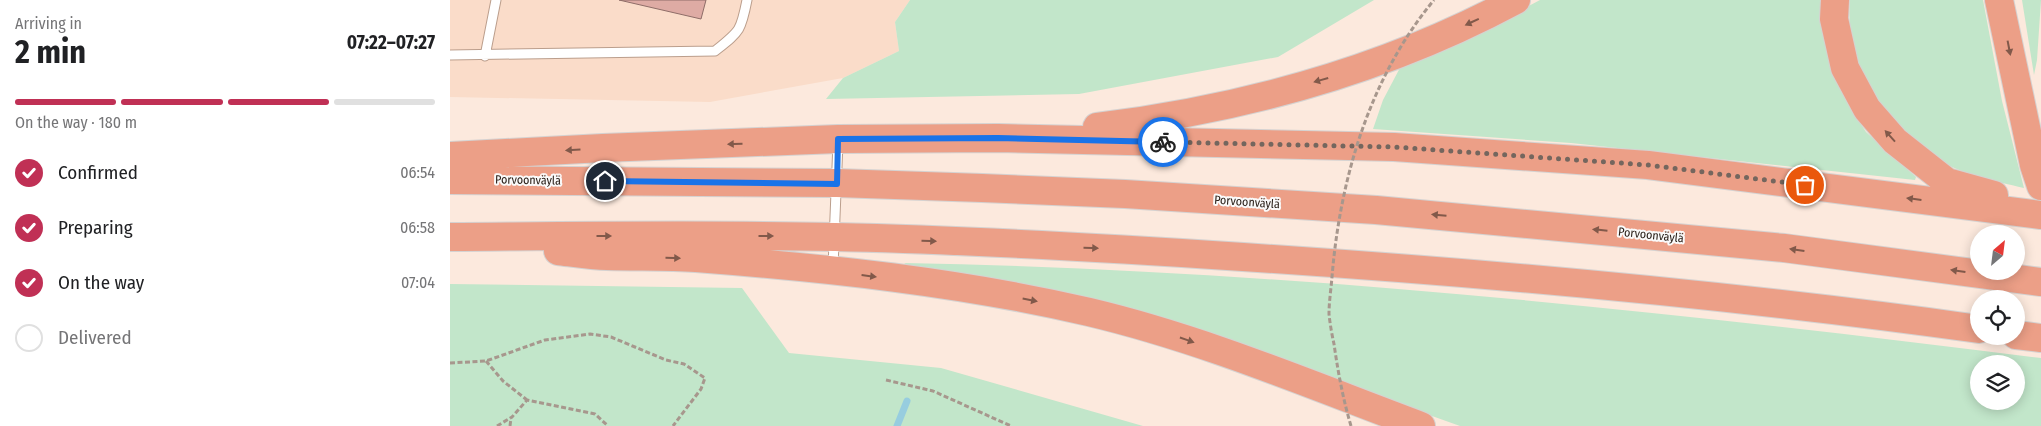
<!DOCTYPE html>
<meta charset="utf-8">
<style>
:root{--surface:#fff;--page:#f2f2f2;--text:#202124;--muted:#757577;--line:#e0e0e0;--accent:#c03055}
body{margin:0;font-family:"Fira Sans Condensed",sans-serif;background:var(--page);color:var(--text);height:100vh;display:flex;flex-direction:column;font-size:19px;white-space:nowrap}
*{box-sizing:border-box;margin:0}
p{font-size:16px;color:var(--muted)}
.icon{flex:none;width:28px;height:28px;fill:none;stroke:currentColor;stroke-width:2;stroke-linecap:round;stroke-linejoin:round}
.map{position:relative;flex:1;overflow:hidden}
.side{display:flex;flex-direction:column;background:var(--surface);width:450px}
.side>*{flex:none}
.needle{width:32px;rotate:28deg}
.buttons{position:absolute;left:1520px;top:225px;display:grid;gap:10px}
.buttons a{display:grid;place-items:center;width:55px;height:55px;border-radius:50%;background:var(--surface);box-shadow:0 2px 12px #0003;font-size:25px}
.pin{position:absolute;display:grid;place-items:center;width:42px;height:42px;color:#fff;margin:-21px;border:2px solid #fff;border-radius:50%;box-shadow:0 1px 5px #0007}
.courier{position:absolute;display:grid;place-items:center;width:50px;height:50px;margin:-25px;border:4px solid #1a73e8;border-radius:50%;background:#fff;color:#222;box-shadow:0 1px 6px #0007}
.overview em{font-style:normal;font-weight:700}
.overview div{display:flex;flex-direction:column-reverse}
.overview{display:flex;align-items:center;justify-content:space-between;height:85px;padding:0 15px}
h1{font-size:32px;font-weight:700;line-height:38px}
.bar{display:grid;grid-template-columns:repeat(4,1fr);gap:8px 5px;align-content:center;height:60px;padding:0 15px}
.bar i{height:6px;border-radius:4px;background:var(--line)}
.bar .selected{background:var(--accent)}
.bar p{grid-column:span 4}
ol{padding:0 15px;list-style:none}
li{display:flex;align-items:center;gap:15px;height:55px}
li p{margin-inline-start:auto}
li .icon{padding:5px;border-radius:50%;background:var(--accent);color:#fff;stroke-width:4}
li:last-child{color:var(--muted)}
li i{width:28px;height:28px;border:2px solid var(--line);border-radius:50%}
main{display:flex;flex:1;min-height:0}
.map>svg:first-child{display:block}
.built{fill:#fadcc9}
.green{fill:#c2e6ca;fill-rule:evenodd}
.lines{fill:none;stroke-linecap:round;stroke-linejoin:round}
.stream{stroke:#97cddf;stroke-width:7}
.building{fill:#deaba4;stroke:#8e6d68}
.lane-casing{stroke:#bb9e8c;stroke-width:11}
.highway-casing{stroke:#d5d2d1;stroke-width:30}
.path{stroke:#a7978d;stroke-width:3;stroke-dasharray:5 2.5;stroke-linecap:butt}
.lane{stroke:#fff;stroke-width:9}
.highway{stroke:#ec9f87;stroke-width:28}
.path-bridge{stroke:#a7978d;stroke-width:3;stroke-dasharray:5 2.5;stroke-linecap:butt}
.oneway{fill:#82594a}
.done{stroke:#74665e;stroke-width:5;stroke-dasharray:0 9}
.route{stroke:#1a73e8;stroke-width:6}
.labels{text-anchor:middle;stroke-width:4;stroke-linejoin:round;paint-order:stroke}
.street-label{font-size:12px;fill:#2b2019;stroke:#fafafa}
</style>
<main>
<section class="side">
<div class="overview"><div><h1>2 min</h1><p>Arriving in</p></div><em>07:22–07:27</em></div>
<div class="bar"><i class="selected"></i><i class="selected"></i><i class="selected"></i><i></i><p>On the way · 180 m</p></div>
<ol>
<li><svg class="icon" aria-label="check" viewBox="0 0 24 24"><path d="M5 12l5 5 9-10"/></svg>Confirmed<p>06:54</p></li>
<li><svg class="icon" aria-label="check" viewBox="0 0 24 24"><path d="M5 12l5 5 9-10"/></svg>Preparing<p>06:58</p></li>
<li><svg class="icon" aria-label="check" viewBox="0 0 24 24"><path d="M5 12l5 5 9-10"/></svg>On the way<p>07:04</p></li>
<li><i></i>Delivered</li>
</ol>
</section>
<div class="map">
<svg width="1591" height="426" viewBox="0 0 1591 426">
<rect width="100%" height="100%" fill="#fce9dd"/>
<path class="built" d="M0 0H460L445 22 449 51 393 78 260 102 0 97Z"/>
<path class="green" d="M460 0H924L828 57 629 94 376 99 393 78 449 51 445 22Z
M1090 0H1375L1382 70 1398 104 1416 132 1466 177 1465 180 1121 143 923 129 933 100 952 64 1032 31Z
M1400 0H1533L1552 101 1574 188C1544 181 1509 174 1484 157 1431 120 1394 66 1400 0Z
M1572 0H1591L1587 60 1584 75Z
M454 263C835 270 1213 311 1591 358V426H1010L968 411 464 269ZM1529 364H1566V401H1529Z
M0 284 292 288 339 353 491 368 693 426H0Z"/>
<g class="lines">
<path class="stream" d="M447 426 457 401"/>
</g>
<path class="building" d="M169 0H256L251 19Z"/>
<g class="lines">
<g class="lane-casing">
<path id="lane" d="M0 55 265 51C290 31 291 31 297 0
M35 56 46 0
M383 267 388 142"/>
</g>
<g class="highway-casing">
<path id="highway" d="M1385 0 1384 19 1395 68 1417 109 1445 141 1497 182 1544 195
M1549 0 1584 165 1591 186
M647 127C792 109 936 70 1066 0
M0 156 153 148 388 139 548 138 944 147 1198 165 1591 215
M0 180 387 183 532 188 675 194 926 210 1334 248 1591 282
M0 237C128 236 257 234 385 237 521 240 657 248 793 257 1039 273 1285 295 1529 329
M108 251C124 253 141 256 157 256 187 257 217 256 246 258 377 268 510 282 639 312 753 339 861 385 971 426
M1566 335 1591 338"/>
</g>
<path class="path" d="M36 361 53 381 77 400
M0 363 36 361 95 340 140 334 161 337 216 360 234 364 255 378 251 389 223 426
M436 380 483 391 561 426
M47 426 62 417 77 400 145 414 158 426
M60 426 61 418"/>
<use href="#lane" class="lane"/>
<use href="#highway" class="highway"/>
<path class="path-bridge" d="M901 426C893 399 888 372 884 344 882 335 880 324 879 314 879 302 881 289 882 277 890 178 920 77 984 0"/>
</g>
<defs><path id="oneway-solid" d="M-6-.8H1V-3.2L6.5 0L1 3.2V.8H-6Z" transform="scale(1.25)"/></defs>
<g class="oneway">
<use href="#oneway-solid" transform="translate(1022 22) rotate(155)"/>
<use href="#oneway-solid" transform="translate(1559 48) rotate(79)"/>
<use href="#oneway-solid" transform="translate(871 80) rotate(164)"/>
<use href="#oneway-solid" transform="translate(1440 136) rotate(-132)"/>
<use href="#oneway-solid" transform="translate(285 144) rotate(178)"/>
<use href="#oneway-solid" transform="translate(123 150) rotate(177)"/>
<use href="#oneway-solid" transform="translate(1464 199) rotate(-173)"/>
<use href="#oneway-solid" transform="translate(989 215) rotate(-175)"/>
<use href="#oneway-solid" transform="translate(1150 230) rotate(-174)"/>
<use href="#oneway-solid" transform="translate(154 236)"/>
<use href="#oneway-solid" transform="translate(316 236)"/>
<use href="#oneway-solid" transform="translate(479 241) rotate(2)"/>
<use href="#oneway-solid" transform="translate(641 248) rotate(2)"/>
<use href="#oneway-solid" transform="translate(1347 250) rotate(-172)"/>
<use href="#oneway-solid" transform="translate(223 258) rotate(1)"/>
<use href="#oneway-solid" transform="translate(1508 271) rotate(-172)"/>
<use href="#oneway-solid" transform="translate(419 276) rotate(7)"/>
<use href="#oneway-solid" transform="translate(580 300) rotate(11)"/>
<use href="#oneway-solid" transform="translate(737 340) rotate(19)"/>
</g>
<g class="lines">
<path class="done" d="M713 142 944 147 1198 165 1355 185"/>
<path class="route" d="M155 181 387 184 388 139 548 138 713 142"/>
</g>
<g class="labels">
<g class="street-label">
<text transform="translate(78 180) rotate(1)" y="4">Porvoonväylä</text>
<text transform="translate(797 202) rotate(4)" y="4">Porvoonväylä</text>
<text transform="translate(1201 235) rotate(6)" y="4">Porvoonväylä</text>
</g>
</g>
</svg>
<div class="buttons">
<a><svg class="needle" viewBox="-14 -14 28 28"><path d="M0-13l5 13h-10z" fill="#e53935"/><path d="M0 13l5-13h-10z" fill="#757577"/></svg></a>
<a><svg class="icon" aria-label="locate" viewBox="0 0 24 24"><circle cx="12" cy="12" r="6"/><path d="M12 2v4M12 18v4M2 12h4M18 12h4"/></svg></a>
<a><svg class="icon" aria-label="layers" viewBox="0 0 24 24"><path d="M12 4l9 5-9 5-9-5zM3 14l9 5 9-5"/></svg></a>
</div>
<div class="pin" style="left:1355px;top:185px;background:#ea580c"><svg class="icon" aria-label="bag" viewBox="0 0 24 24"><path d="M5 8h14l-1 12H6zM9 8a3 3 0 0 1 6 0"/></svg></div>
<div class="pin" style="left:155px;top:181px;background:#1f2937"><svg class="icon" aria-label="home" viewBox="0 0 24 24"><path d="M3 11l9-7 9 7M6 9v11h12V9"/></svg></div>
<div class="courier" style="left:713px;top:142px"><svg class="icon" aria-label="bike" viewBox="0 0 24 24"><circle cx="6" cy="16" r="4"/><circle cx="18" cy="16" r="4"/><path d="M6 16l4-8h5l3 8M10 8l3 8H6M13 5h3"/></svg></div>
</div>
</main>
